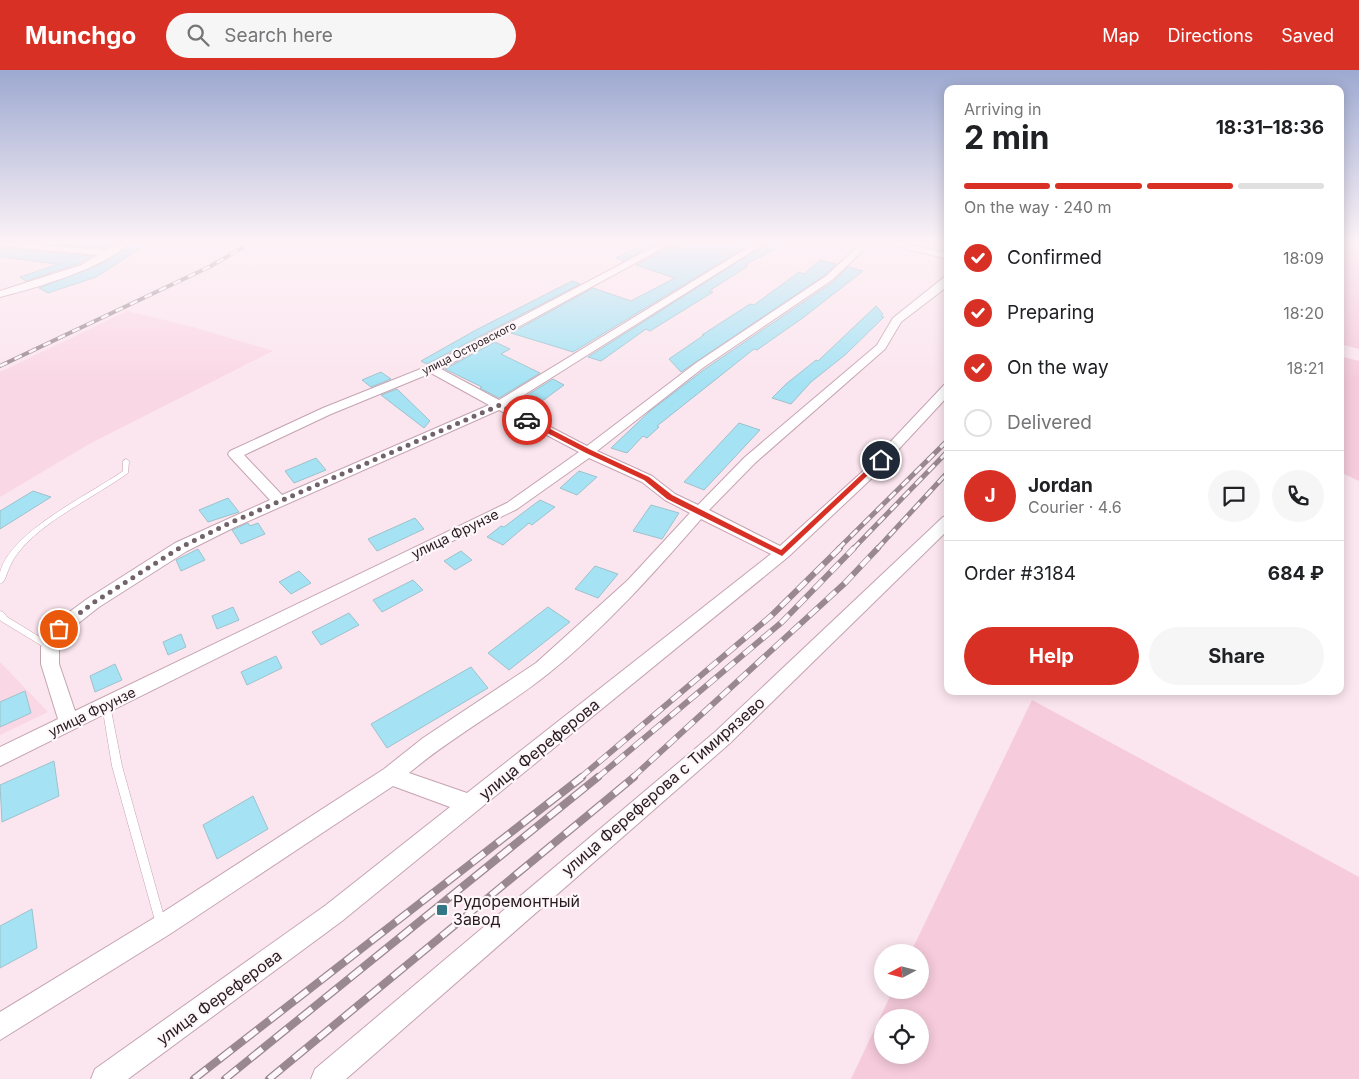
<!DOCTYPE html>
<meta charset="utf-8">
<style>
:root{--surface:#fff;--page:#f6f6f6;--text:#202124;--muted:#757577;--line:#e0e0e0;--accent:#d93025}
body{margin:0;font-family:Inter,sans-serif;background:var(--page);color:var(--text);height:100vh;display:flex;flex-direction:column;font-size:19px;white-space:nowrap}
*{box-sizing:border-box;margin:0}
p{font-size:16px;color:var(--muted)}
.icon{flex:none;width:28px;height:28px;fill:none;stroke:currentColor;stroke-width:2;stroke-linecap:round;stroke-linejoin:round}
.map{position:relative;flex:1;overflow:hidden}
.details{position:absolute;left:944px;top:15px;width:400px;height:610px;display:flex;flex-direction:column;background:var(--surface);border-radius:10px;box-shadow:0 2px 12px #0003}
.details>*{flex:none}
.needle{width:32px;rotate:263deg}
.controls{position:absolute;left:874px;top:874px;display:grid;gap:10px}
.controls a{display:grid;place-items:center;width:55px;height:55px;border-radius:50%;background:var(--surface);box-shadow:0 2px 12px #0003;font-size:25px}
.pin{position:absolute;display:grid;place-items:center;width:42px;height:42px;color:#fff;margin:-21px;border:2px solid #fff;border-radius:50%;box-shadow:0 1px 5px #0007}
.courier{position:absolute;display:grid;place-items:center;width:50px;height:50px;margin:-25px;border:4px solid #d93025;border-radius:50%;background:#fff;color:#222;box-shadow:0 1px 6px #0007}
.headline em{font-style:normal;font-weight:700}
.headline div{display:flex;flex-direction:column-reverse}
.headline{display:flex;align-items:center;justify-content:space-between;height:85px;padding:0 20px}
h1{font-size:32px;font-weight:700;line-height:38px}
.bar{display:grid;grid-template-columns:repeat(4,1fr);gap:8px 5px;align-content:center;height:60px;padding:0 20px}
.bar i{height:6px;border-radius:4px;background:var(--line)}
.bar .selected{background:var(--accent)}
.bar p{grid-column:span 4}
.line{display:flex;align-items:center;gap:12px;padding:0 20px;border-top:1px solid var(--line)}
.line div{flex:1}
.round{display:grid;place-items:center;flex:none;width:52px;height:52px;border-radius:26px;background:var(--page)}
ol{padding:0 20px;list-style:none}
li{display:flex;align-items:center;gap:15px;height:55px}
li p{margin-inline-start:auto}
li .icon{padding:5px;border-radius:50%;background:var(--accent);color:#fff;stroke-width:4}
li:last-child{color:var(--muted)}
li i{width:28px;height:28px;border:2px solid var(--line);border-radius:50%}
.primary-button{display:flex;gap:10px;margin-top:auto;padding:10px 20px}
.primary-button a{flex:1;height:58px;border-radius:30px;background:var(--accent);color:#fff;font-size:20px;font-weight:700;line-height:58px;text-align:center}
.primary-button a+a{background:var(--page);color:var(--text)}
header{display:flex;align-items:center;gap:30px;box-sizing:border-box;height:70px;padding:0 25px;background:var(--accent);color:#fff}
header strong{font-size:24px}
nav{display:flex;gap:28px;margin-inline-start:auto;font-size:18px}
.search{width:350px;height:45px;background:var(--page);display:flex;align-items:center;gap:12px;box-sizing:border-box;padding:0 18px;border-radius:28px;color:var(--muted);font-size:19px}
.map>svg:first-child{display:block}
.built{fill:#fad7e5}
.green{fill:#f6cbdc;fill-rule:evenodd}
.building{fill:#a5e3f4;stroke:#9dc2cc}
.lines{fill:none;stroke-linecap:round;stroke-linejoin:round}
.lane-casing{stroke:#c5a4b1;stroke-width:1}
.street-casing{stroke:#c5a4b1;stroke-width:2}
.lane{fill:#fff;fill-rule:evenodd}
.street{fill:#fff;fill-rule:evenodd}
.rail-far3-casing{stroke:#99888f;stroke-width:4}
.rail-far2-casing{stroke:#99888f;stroke-width:5}
.rail-far1-casing{stroke:#99888f;stroke-width:6}
.rail-casing{stroke:#99888f;stroke-width:8}
.rail-far3{stroke:#fef7fa;stroke-width:2.5;stroke-dasharray:8;stroke-linecap:butt}
.rail-far2{stroke:#fef7fa;stroke-width:3;stroke-dasharray:9;stroke-linecap:butt}
.rail-far1{stroke:#fef7fa;stroke-width:4.5;stroke-dasharray:12;stroke-linecap:butt}
.rail{stroke:#fef7fa;stroke-width:5.5;stroke-dasharray:16;stroke-linecap:butt}
.route{fill:#d93025}
.done{stroke:#726269;stroke-width:5;stroke-dasharray:0 9}
.poi-dot{fill:#337686;stroke:#fef7fa;stroke-width:2}
.labels{text-anchor:middle;stroke-width:4.5;stroke-linejoin:round;paint-order:stroke}
.far-street-label{font-size:11px;fill:#281c21;stroke:#fef7fa}
.street-label{font-size:14px;fill:#281c21;stroke:#fef7fa}
.near-street-label{font-size:16px;fill:#281c21;stroke:#fef7fa}
.near-poi-label{font-size:16px;fill:#281c21;stroke:#fef7fa;text-anchor:start}
</style>
<header>
<strong>Munchgo</strong>
<div class="search"><svg class="icon" aria-label="search" viewBox="0 0 24 24"><circle cx="10" cy="10" r="6"/><path d="M15 15l6 6"/></svg>Search here</div>
<nav><a>Map</a><a>Directions</a><a>Saved</a></nav>
</header>
<div class="map">
<svg width="1359" height="1009" viewBox="0 0 1359 1009">
<rect width="100%" height="100%" fill="#fbe5ee"/>
<path class="built" d="M127 241 193 257 273 281 91 373 0 427V302Z
M0 592 48 642 0 665Z"/>
<path class="green" d="M1340 172H1359V279L1340 274Z
M1340 286 1359 291V411L1340 402Z
M1032 630 1359 807V1009H851L893 920H920V882H911ZM882 948H920V985H882Z"/>
<path class="building" d="M19 172H117L106 178Z
M133 172H151L96 207 48 223 39 218 105 192Z
M646 172H659L623 191 616 188Z
M684 172H754L573 282 511 263 593 218 631 231 675 208 636 195 672 175 683 179Z
M769 172H789L745 195 748 196 709 221 713 222 650 261 646 259 601 291 588 287Z
M0 178 92 186 80 193 26 211 20 207 58 194 0 187Z
M820 190 836 194 825 205 681 302 669 289 704 265H702L750 234 754 235 799 202 804 204Z
M848 197 863 201 804 247 757 280 754 279 657 356 659 357 647 368 643 366 627 383 611 378 650 341 705 299 833 212Z
M572 211 580 214 427 294 421 291 476 260Z
M876 236 883 244 881 246 884 247 845 285 811 312 791 334 772 328 786 314 816 290 818 291Z
M495 272 510 279 501 284 540 303 499 328 480 318 482 317 445 299Z
M381 302 391 309 371 317 362 310Z
M553 309 564 315 530 340 513 334Z
M397 319 430 351 424 358 381 325Z
M739 353 760 360 704 420 684 412Z
M316 388 326 400 294 413 285 401Z
M579 401 597 407 577 425 560 418Z
M33 421 51 427 0 459V441Z
M228 428 239 442 208 452 199 440Z
M540 430 555 437 532 455 529 453 503 475 487 467 501 456 504 457Z
M651 435 679 443 662 469 633 461Z
M415 448 424 459 377 481 368 469Z
M248 453 250 456 258 453 265 464 241 474 232 460Z
M198 479 205 490 181 501 176 490Z
M461 481 472 490 455 500 444 491Z
M595 496 618 504 598 528 575 519Z
M299 501 311 513 291 524 279 512Z
M413 510 423 520 382 542 373 530Z
M233 537 239 550 217 559 212 546Z
M548 537 570 552 509 600 488 583Z
M349 543 359 555 321 575 312 562Z
M181 564 186 577 168 585 163 572Z
M276 586 282 598 247 615 241 602Z
M115 594 122 610 95 622 90 606Z
M471 597 488 618 387 678 371 654Z
M25 621 31 643 0 657V632Z
M54 691 59 726 2 752 0 715Z
M253 726 268 759 217 789 203 755Z
M32 839 37 878 0 898V856Z"/>
<g class="lines">
<g class="lane-casing">
<path id="lane" d="M126 389 129 391 128 403C95 427 42 451 18 483 11 491 8 502 4 511L0 514C0 510 0 506 0 502 11 461 89 425 123 401V391Z
M0 541 3 542 7 547 53 575 54 577 53 579H47L1 551 0 550Z
M106 631 109 632 110 635 122 696 166 854 165 858 161 859 157 858 156 854 112 696 102 635 103 632Z"/>
</g>
<g class="street-casing">
<path id="street" d="M0 172 106 180 120 172H131C105 198 36 218 0 227V221L81 195 98 185 0 176Z
M663 172H674L441 299 499 330 757 172H767L508 335 587 376 696 293 826 206 863 172H872L832 210 704 297 597 381 652 406 675 424 698 435 745 387 877 275 893 248 948 204V216L901 252 885 279 755 393 709 440 780 476 862 402 944 315 948 314V326L872 408 788 487 342 851 128 1009H91L95 999 326 835 450 737 393 716 170 864 0 970V942L154 848 384 699 423 668 536 593 628 510 690 443 665 430 642 412 589 388 517 439 0 696V677L58 649 41 594V577L53 554 87 529 175 473 270 430 230 387 228 384 230 381 323 338 428 296ZM431 303 489 335 282 425 244 385 331 344ZM499 340 579 382 507 433 75 641 59 594V577L66 563 99 537 187 481 235 457ZM701 449 771 484 467 723 409 703C453 666 504 639 549 603 605 558 654 503 701 449Z
M879 172H894L948 183V189Z
M948 446V460L729 674 346 1009H311L315 999 715 662 943 447Z"/>
</g>
<use href="#lane" class="lane"/>
<use href="#street" class="street"/>
<g class="rail-far3-casing">
<path id="rail-far3" d="M0 296 211 196 252 172"/>
</g>
<g class="rail-far2-casing">
<path id="rail-far2" d="M838 479 948 370
M853 479 948 381
M877 479 948 402"/>
</g>
<g class="rail-far1-casing">
<path id="rail-far1" d="M580 708 771 546 840 478
M597 708 782 552 854 478
M632 708 845 513 878 478"/>
</g>
<g class="rail-casing">
<path id="rail" d="M194 1009 582 707
M225 1009 598 707
M269 1009 634 707"/>
</g>
<use href="#rail-far3" class="rail-far3"/>
<use href="#rail-far2" class="rail-far2"/>
<use href="#rail-far1" class="rail-far1"/>
<use href="#rail" class="rail"/>
</g>
<linearGradient id="sky" x2="0" y2="1"><stop stop-color="#9da9d1"/><stop offset="0.55" stop-color="#fdf3f7"/><stop offset="1" stop-color="#fdf3f7" stop-opacity="0"/></linearGradient>
<rect width="1359" height="313" fill="url(#sky)"/>
<path class="route" d="M524 348H529L591 380 649 407 672 425 781 480 878 389 884 390 782 486 667 429 644 410 586 383 524 351Z"/>
<g class="lines">
<path class="done" d="M59 559 93 533 181 477 230 453 500 335 527 350"/>
</g>
<rect class="poi-dot" x="436" y="834" width="12" height="12" rx="2.5"/>
<g class="labels">
<g class="far-street-label">
<text transform="translate(469 278) rotate(-27)" y="4">улица Островского</text>
</g>
<g class="street-label">
<text transform="translate(455 464) rotate(-26)" y="5">улица Фрунзе</text>
<text transform="translate(92 642) rotate(-26)" y="5">улица Фрунзе</text>
</g>
<g class="near-street-label">
<text transform="translate(539 679) rotate(-39)" y="6">улица Фереферова</text>
<text transform="translate(663 716) rotate(-41)" y="6">улица Фереферова с Тимирязево</text>
<text transform="translate(219 927) rotate(-36)" y="6">улица Фереферова</text>
</g>
<g class="near-poi-label">
<text x="453" y="837">Рудоремонтный<tspan x="453" dy="18">Завод</tspan></text>
</g>
</g>
</svg>
<div class="controls">
<a><svg class="needle" viewBox="-14 -14 28 28"><path d="M0-13l5 13h-10z" fill="#e53935"/><path d="M0 13l5-13h-10z" fill="#757577"/></svg></a>
<a><svg class="icon" aria-label="locate" viewBox="0 0 24 24"><circle cx="12" cy="12" r="6"/><path d="M12 2v4M12 18v4M2 12h4M18 12h4"/></svg></a>
</div>
<div class="pin" style="left:59px;top:559px;background:#ea580c"><svg class="icon" aria-label="bag" viewBox="0 0 24 24"><path d="M5 8h14l-1 12H6zM9 8a3 3 0 0 1 6 0"/></svg></div>
<div class="pin" style="left:881px;top:390px;background:#1f2937"><svg class="icon" aria-label="home" viewBox="0 0 24 24"><path d="M3 11l9-7 9 7M6 9v11h12V9"/></svg></div>
<div class="courier" style="left:527px;top:350px"><svg class="icon" aria-label="car" viewBox="0 0 24 24"><path d="M5 17H2v-5l4-1 3-4h7l3 4 3 1v5h-3M9 17h6M6 11h13"/><circle cx="7" cy="17" r="2"/><circle cx="17" cy="17" r="2"/></svg></div>
<section class="details">
<div class="headline"><div><h1>2 min</h1><p>Arriving in</p></div><em>18:31–18:36</em></div>
<div class="bar"><i class="selected"></i><i class="selected"></i><i class="selected"></i><i></i><p>On the way · 240 m</p></div>
<ol>
<li><svg class="icon" aria-label="check" viewBox="0 0 24 24"><path d="M5 12l5 5 9-10"/></svg>Confirmed<p>18:09</p></li>
<li><svg class="icon" aria-label="check" viewBox="0 0 24 24"><path d="M5 12l5 5 9-10"/></svg>Preparing<p>18:20</p></li>
<li><svg class="icon" aria-label="check" viewBox="0 0 24 24"><path d="M5 12l5 5 9-10"/></svg>On the way<p>18:21</p></li>
<li><i></i>Delivered</li>
</ol>
<div class="line" style="height:90px"><b class="round" style="background:var(--accent);color:#fff">J</b><div><b>Jordan</b><p>Courier · 4.6</p></div><a class="round"><svg class="icon" aria-label="chat" viewBox="0 0 24 24"><path d="M4 5h16v11H9l-5 4z"/></svg></a><a class="round"><svg class="icon" aria-label="phone" viewBox="0 0 24 24"><path d="M5 4h4l2 5-3 2q2 4 5 5l2-3 5 2v4C11 20 4 13 5 4z"/></svg></a></div>
<div class="line" style="height:65px"><div>Order #3184</div><b>684 ₽</b></div>
<div class="primary-button"><a>Help</a><a>Share</a></div>
</section>
</div>
